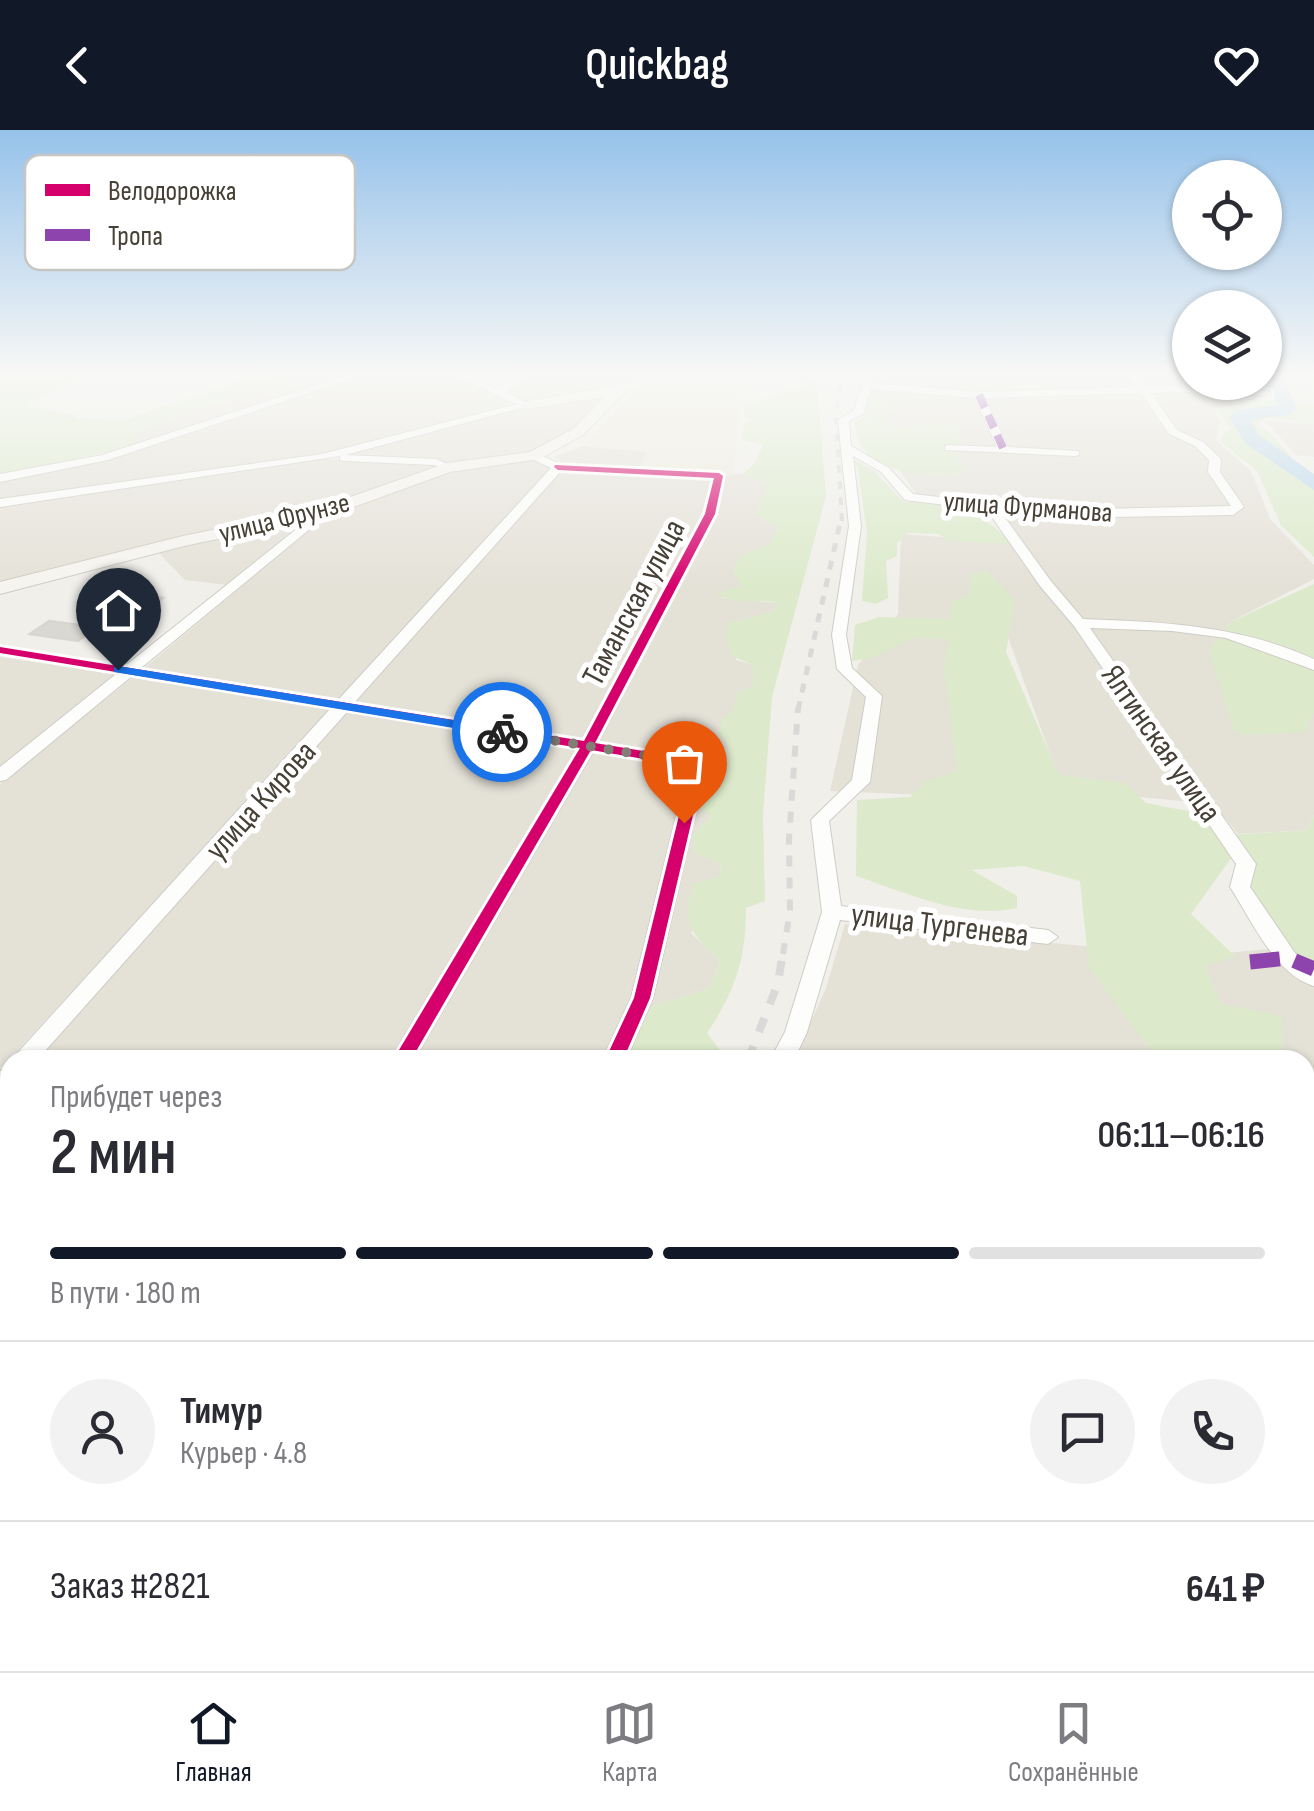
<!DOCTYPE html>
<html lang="ru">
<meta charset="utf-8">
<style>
:root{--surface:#fff;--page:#f2f2f3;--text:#2b2b33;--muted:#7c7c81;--line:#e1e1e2;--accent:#111827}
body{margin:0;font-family:"Sofia Sans Condensed",sans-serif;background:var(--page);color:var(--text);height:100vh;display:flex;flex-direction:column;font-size:38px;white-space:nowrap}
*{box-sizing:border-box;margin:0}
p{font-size:32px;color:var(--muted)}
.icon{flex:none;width:55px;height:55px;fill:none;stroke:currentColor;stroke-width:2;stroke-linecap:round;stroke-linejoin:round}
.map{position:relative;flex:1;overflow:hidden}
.sheet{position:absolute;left:0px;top:920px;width:1315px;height:622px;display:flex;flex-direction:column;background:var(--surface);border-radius:30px 30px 0 0;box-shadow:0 2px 8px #0004}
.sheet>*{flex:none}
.fabs{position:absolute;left:1172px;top:30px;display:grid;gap:20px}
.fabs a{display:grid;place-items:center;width:110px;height:110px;border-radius:50%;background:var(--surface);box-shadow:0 2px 8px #0004;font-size:50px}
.pin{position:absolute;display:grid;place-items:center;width:85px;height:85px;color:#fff;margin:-102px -42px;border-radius:50% 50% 50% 0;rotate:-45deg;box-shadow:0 0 10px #0007}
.pin .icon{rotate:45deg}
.courier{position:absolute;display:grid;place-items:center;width:100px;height:100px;margin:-50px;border:8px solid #1a73e8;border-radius:50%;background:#fff;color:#222;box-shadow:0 2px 12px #0007}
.head em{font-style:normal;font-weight:600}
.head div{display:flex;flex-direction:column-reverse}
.head{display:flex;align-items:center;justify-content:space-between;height:170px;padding:0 50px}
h1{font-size:65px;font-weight:600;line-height:75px}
.bar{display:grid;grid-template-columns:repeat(4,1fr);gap:15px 10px;align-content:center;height:120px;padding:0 50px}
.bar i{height:12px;border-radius:8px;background:var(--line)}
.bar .selected{background:var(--accent)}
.bar p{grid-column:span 4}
.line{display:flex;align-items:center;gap:25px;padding:0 50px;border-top:2px solid var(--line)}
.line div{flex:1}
.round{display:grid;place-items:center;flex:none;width:105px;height:105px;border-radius:52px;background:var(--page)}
header{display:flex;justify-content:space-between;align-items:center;height:130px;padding:0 50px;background:var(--accent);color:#fff;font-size:45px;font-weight:600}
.menu{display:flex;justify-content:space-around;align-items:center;height:140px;border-top:2px solid var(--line);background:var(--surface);font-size:28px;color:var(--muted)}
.menu a{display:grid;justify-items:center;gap:5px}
.menu .selected{color:var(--accent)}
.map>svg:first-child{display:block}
.residential{fill:#e4e1d7}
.education{fill:#edeadc}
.green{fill:#dceacb}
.parking{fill:#dfdeda}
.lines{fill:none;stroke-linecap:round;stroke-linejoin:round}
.river{fill:#bcd8ec;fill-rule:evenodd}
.building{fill:#dad8d2;stroke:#d8d6d0;stroke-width:2.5}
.street-casing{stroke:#ceccc7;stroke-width:2}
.secondary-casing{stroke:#ceccc1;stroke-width:2}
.street{fill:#fdfdfc;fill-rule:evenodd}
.secondary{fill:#f6f4ef;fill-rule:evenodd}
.rail-far4{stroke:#d9d9d8;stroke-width:4;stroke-dasharray:8 8;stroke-linecap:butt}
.rail-far3{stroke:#d9d9d8;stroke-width:5;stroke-dasharray:9 9;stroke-linecap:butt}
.rail-far2{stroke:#d9d9d8;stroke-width:6;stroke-dasharray:11 11;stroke-linecap:butt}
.rail-far1{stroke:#d9d9d8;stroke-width:8;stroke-dasharray:15 15;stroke-linecap:butt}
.rail{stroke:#d9d9d8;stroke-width:10;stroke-dasharray:19 19;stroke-linecap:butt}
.quiet-far1{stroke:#8e44ad;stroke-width:8;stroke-dasharray:14 8;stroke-linecap:butt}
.quiet{stroke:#8e44ad;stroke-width:15;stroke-dasharray:30 15;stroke-linecap:butt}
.cycleway-casing{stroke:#fff;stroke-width:6}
.cycleway{fill:#d6006c;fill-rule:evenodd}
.route{fill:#1a73e8}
.done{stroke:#827d75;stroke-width:10;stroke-dasharray:0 18}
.labels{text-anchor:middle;stroke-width:10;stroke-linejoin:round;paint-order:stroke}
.far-street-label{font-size:28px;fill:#464036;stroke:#fff}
.street-label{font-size:32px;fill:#464036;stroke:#fff}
.key{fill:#fff;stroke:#c8c6c3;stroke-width:2.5}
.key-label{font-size:28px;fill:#464036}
</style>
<header><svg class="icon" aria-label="back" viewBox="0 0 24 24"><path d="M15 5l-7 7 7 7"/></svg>Quickbag<svg class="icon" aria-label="heart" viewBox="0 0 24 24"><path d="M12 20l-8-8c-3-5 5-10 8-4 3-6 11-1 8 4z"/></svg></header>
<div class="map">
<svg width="1314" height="1541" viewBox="0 0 1314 1541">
<rect width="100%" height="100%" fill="#f0efea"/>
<path class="residential" d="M310 243H362L201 299 369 243H449L521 275 320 325 0 371V350L64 339 145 314 134 310 136 303 161 291 194 278 228 273 236 266Z
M531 243H654L612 259 527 273 502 262Z
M875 243H1190V252L1263 253 1257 271 1213 279 1221 292 1216 310 1251 341 1270 389 1314 435V449L1230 492 1209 521 1314 582V685L1307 700 1238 704 1214 674 1063 660 994 468 975 667 830 661 858 535 898 484 901 404 1008 412 987 375 918 366 870 299 864 275Z
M608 262 562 308 517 328 448 336 331 327 529 277Z
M1265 291 1314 293V327L1296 325Z
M583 316 648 322 638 339 564 334 554 327Z
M322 329 434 333 440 337 342 374 0 455V374Z
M531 329 554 337 343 574 142 540 328 384 448 340Z
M560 338 716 347 708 384 583 612 354 575Z
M744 343 768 354 756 384 778 397 769 416 747 421 739 446 741 456 721 468 780 473 770 483 729 493 736 530 753 535V557L738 562 723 652 712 685 693 706 721 734 720 747 691 803 720 831 710 858 653 876 624 930H411L593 614 713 384 722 345Z
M289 393H297L299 398 228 455 185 450 157 421Z
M0 527 120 545 0 641Z
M132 548 333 580 0 939V654Z
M347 583 580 618 390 930H34Z
M1314 783V1541H318L328 1532H1305V930H794L826 858 845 794 1195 826 1268 819Z
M0 1015 10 1018V1412L0 1421Z"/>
<path class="education" d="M744 253 733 345 638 339 647 322 583 316 638 256Z"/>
<path class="green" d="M0 243H84L25 276 74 284 75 288 124 290 263 243H310L236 266C225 277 212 274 197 278 177 283 155 294 136 303L134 310 145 314 0 345Z
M750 243H833L812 247 817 253 826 366 772 567 763 684 765 771 746 778C746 829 735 862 707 903L721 922 717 930H624L653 876 710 858 720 831C692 804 679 794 694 753L720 747 721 734 695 723 693 706 711 686 699 678 705 655 723 652 729 616 719 602 723 586 732 582 738 562 753 557V535L731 526 725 504 729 493 770 483 780 473C758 468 734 477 716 463L740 456 733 438 747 421 768 416 778 398 756 385 768 354 744 343 755 333 763 315 741 309 744 294 752 292 743 283 745 274 804 255 803 248Z
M869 268 892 270 889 285 882 289 889 291 890 298C912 297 937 290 957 293L961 313 953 321 962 337 967 339 960 345C920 347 855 343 855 291L864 288Z
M1275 269 1314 274V293L1266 288 1256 294 1270 303 1314 353V427L1281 395 1257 341 1219 311 1230 298 1218 280Z
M854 330 873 340 904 372C945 371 985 380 1011 414L948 411 939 404 907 403 897 414V426L886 431 888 468 876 474 862 471 867 403 858 339Z
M987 441 1015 470 1006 522 1059 645 1125 653 1146 673 1188 681 1219 701 1234 724 1191 784 1236 827 1205 835 1221 874 1282 886 1283 930H1158L1089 838 1080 751 1023 736 972 740 1017 766V778C963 790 908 763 856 746L857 670 910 667 926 651 957 641 944 539 948 509 913 508 875 527 852 531 855 495 879 487 948 489 953 471 968 466 972 444Z
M1314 454V582L1306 602 1246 605 1234 601 1209 521 1230 492Z
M1314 685V836C1270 817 1245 748 1230 705L1307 700Z
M1305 985 1314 1007V1178L1305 1177Z"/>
<path class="parking" d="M140 464 166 467 128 499 99 495Z"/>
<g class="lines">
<path class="river" d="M1265 244 1285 252 1297 279 1288 285 1250 290 1259 305 1314 344V360L1245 313 1229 286 1238 280 1278 275 1273 260 1259 252H1265Z"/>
</g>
<path class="building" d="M49 491 96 497 78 511 30 504Z"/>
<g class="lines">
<g class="street-casing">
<path id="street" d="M353 243H369L108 330 0 352V344L102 325Z
M447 243H462L496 258 520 243H533L505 262 532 275 345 325 436 329 451 336V340L434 335 344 331 340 330V326L0 377V369L322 324 517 274Z
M866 243H876L873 253 979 262 1137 257 1127 243H1137L1147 257 1221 255 1269 261 1265 266 1221 261 1151 263 1177 300 1203 312 1221 329 1220 342 1244 377 1233 385 1052 388 1001 382 1050 450 1083 489C1164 492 1239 495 1314 529V540L1226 508 1172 501 1090 498 1256 734 1250 757 1295 823 1314 838V856C1275 845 1251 789 1230 757L1236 734 1074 496 1040 456 987 380 905 370 881 342 853 326 861 396 846 505 852 538 882 566 870 652 829 691 841 776 1048 800 1058 807 1048 814 840 790 807 902 794 930H770L785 902 822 782 811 690 852 650 866 567 837 539 832 505 849 396 838 290 854 280ZM871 259 975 268 997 317 949 315 945 316V320L1075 326 1079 325V321L1008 317 985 268 1141 263 1169 304 1195 316 1209 330 1208 342 1231 376 1052 380 913 364 889 338 851 316 849 291 863 284Z
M530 324H538L560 334 719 342 725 346 716 384 598 613 698 629 707 634 653 868 626 930H602L631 868 688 638 593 622 414 930H390L577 619 347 582 37 930H11L330 579 132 546 6 650 0 651V637L116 544 0 525V515L125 536 323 378 329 382 327 385 141 538 338 570 551 338 530 328ZM561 341 712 349 704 384 582 610 354 573Z
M10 936V960L0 965V941Z
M0 990 10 992V1012L0 1010Z
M10 1407V1443L0 1447V1411Z
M336 1532H380L377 1541H333Z
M899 1532H933L932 1541H898Z
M942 1532H992L995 1541H945Z"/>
</g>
<g class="secondary-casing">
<path id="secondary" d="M650 243H669L624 263 583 305 540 329 450 342 329 386 184 416 0 464V452L183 406 319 378 447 333 530 322 573 299 605 267 527 279 522 278V272L616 256Z"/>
</g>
<use href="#street" class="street"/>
<use href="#secondary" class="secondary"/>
<path class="rail-far4" d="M842 391 836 285 842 243"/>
<path class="rail-far3" d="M798 580 841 389"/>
<path class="rail-far2" d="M783 824 790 781 789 708 798 578"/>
<path class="rail-far1" d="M748 930 778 853 783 822"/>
<path class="rail" d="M154 1541 166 1532"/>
<path class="quiet-far1" d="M979 265 1004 320"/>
<path class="quiet" d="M1250 832 1288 828 1314 839"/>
<g class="cycleway-casing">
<path id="cycleway" d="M555 335 719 343 723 346 715 384 595 613 698 630 705 634 650 868 623 930H605L634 868 691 637 591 620 411 930H393L580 618 0 523V517L584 611 705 384 714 348 558 340 554 337Z"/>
</g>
<use href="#cycleway" class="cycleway"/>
</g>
<linearGradient id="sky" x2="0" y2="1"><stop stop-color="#96c2ea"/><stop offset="0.53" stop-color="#f8f8f6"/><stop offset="1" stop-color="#f8f8f6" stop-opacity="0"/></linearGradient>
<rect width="1314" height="459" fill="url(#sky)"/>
<path class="route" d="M118 536 502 598 509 602 502 606 114 542V537Z"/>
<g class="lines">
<path class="done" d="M502 602 698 634 684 693"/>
</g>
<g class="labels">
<g class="far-street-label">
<text transform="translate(1028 376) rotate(4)" y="10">улица Фурманова</text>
<text transform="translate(284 387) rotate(-14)" y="10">улица Фрунзе</text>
</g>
<g class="street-label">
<text transform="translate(633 472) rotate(-62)" y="11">Таманская улица</text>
<text transform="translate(1162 613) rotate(55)" y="11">Ялтинская улица</text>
<text transform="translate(260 670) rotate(-48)" y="11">улица Кирова</text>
<text transform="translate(940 794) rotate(7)" y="11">улица Тургенева</text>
</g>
</g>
<rect x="25" y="25" width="330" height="115" rx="15" class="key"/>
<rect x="45" y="54" width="45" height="12" fill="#d6006c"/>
<rect x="45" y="99" width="45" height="12" fill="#8e44ad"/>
<g class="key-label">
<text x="108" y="70">Велодорожка</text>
<text x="108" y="115">Тропа</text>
</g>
</svg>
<div class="fabs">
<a><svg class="icon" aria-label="locate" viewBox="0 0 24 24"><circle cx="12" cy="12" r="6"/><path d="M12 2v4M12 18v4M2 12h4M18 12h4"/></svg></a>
<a><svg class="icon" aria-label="layers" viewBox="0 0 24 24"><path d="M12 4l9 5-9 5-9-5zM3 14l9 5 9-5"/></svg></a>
</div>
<div class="pin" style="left:684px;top:693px;background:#ea580c"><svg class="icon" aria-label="bag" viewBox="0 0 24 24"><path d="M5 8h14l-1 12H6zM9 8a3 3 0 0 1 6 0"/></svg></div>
<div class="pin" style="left:118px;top:540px;background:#1f2937"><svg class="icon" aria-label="home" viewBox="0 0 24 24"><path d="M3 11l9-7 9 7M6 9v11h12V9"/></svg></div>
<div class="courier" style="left:502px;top:602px"><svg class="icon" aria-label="bike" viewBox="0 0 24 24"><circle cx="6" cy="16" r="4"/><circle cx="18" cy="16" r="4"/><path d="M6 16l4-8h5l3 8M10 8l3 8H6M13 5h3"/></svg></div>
<section class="sheet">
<div class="head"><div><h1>2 мин</h1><p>Прибудет через</p></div><em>06:11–06:16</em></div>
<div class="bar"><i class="selected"></i><i class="selected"></i><i class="selected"></i><i></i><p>В пути · 180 m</p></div>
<div class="line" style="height:180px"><a class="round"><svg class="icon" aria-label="person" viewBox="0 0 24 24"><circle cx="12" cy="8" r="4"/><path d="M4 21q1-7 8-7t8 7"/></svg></a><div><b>Тимур</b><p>Курьер · 4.8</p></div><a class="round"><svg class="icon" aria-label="chat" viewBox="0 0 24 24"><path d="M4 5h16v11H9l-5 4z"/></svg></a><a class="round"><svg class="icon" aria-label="phone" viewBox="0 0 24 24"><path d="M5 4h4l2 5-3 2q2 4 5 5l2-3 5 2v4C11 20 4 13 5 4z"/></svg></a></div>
<div class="line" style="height:130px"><div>Заказ #2821</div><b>641 ₽</b></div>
</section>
</div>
<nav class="menu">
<a class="selected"><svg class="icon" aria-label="home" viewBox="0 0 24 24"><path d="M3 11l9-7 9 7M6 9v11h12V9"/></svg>Главная</a>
<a><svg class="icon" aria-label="map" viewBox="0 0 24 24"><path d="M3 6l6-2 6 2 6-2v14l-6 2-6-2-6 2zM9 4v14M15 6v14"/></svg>Карта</a>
<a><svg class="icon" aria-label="saved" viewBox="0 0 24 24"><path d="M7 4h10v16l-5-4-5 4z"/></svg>Сохранённые</a>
</nav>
